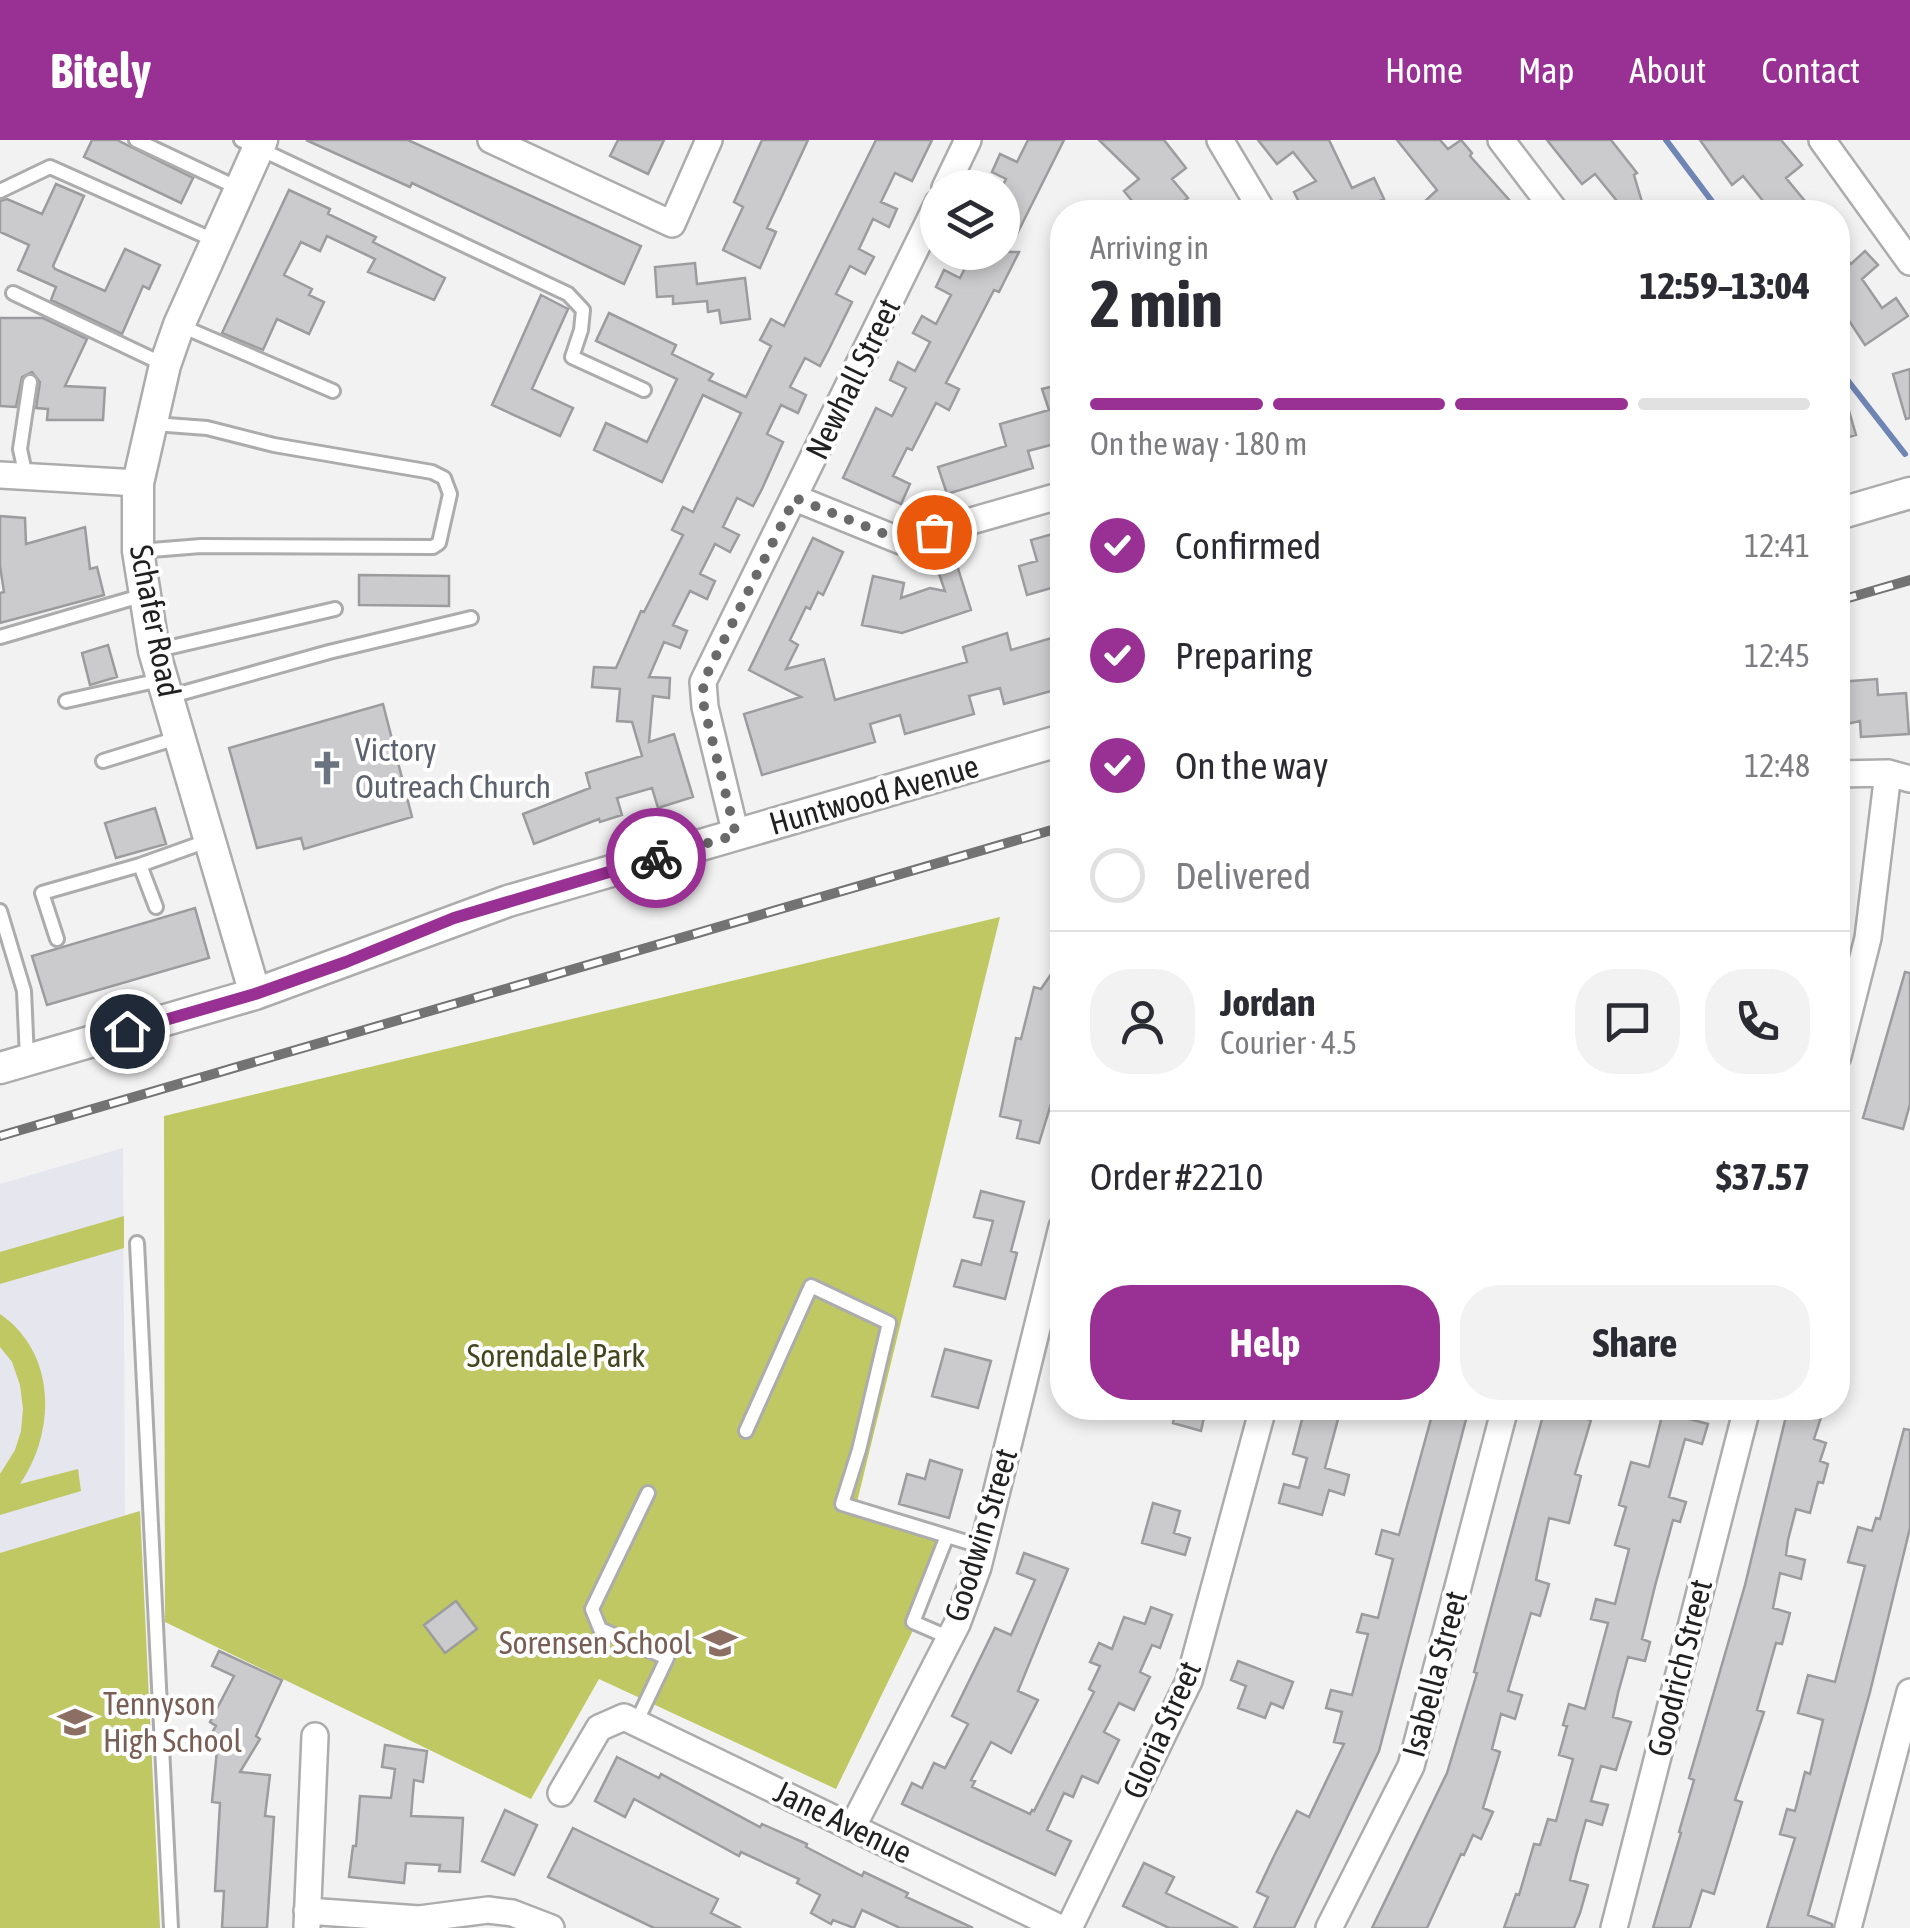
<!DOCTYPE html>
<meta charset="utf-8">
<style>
:root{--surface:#fff;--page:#f2f2f3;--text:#2b2b33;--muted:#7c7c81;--line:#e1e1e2;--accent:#993093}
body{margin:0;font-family:"Asap Condensed",sans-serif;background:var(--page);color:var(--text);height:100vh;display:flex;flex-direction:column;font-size:38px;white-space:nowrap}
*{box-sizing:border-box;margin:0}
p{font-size:32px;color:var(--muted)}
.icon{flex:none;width:55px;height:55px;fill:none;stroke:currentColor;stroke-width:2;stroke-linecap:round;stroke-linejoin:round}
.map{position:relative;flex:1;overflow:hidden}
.drawer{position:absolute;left:1050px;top:60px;width:800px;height:1220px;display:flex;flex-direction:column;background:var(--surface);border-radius:40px;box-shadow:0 5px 15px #0003}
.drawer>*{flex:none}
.fabs{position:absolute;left:920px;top:30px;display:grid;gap:20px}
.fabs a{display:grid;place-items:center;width:100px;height:100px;border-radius:50%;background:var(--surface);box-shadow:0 5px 15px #0003;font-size:50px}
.pin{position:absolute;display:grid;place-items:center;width:85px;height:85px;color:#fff;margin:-42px;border:5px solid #fff;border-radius:50%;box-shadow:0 2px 10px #0007}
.courier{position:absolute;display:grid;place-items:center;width:100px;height:100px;margin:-50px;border:8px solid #993093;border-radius:50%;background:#fff;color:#222;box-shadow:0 2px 12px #0007}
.overview em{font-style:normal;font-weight:700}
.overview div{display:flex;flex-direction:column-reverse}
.overview{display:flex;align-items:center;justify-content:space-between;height:170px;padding:0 40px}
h1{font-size:65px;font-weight:700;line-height:75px}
.bar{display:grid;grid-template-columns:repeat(4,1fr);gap:15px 10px;align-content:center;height:120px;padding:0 40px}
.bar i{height:12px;border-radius:8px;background:var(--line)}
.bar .active{background:var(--accent)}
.bar p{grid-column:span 4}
.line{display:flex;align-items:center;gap:25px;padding:0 40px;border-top:2px solid var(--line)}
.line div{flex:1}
.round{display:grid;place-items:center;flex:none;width:105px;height:105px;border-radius:40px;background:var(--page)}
ol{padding:0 40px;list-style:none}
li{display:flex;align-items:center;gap:30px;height:110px}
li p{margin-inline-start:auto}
li .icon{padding:10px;border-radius:50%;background:var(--accent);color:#fff;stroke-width:4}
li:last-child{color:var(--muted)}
li i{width:55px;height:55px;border:5px solid var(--line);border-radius:50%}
.button{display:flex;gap:20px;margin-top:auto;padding:20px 40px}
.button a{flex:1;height:115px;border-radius:40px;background:var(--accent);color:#fff;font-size:40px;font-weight:700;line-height:115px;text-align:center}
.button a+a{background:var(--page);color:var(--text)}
header{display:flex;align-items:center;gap:60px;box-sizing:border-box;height:140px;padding:0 50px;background:var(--accent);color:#fff}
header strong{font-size:48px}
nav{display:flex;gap:55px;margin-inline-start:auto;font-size:35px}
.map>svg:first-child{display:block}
.built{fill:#e6e6ef}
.green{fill:#c0c863}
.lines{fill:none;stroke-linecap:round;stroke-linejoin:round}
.stream{stroke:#6f85b4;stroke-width:6}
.building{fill:#cbcbcd;stroke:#9c9c9e;stroke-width:2.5}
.service-casing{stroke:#acacad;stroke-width:18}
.minor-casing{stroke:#acacad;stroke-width:30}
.tertiary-casing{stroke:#acacad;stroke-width:35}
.service{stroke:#fff;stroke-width:12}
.minor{stroke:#fff;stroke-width:25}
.tertiary{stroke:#fff;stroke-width:30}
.rail-casing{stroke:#737374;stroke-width:10}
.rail{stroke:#fff;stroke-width:6;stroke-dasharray:19;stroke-linecap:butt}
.done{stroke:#6a6a6b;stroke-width:10;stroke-dasharray:0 18}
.route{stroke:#993093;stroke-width:12}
.labels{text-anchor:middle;stroke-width:8;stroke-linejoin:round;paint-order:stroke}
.street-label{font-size:32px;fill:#212122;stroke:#fff}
.worship-label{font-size:32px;fill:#5b616d;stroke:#fff;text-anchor:start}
.park-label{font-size:32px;fill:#44471d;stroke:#fff}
.education-label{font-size:32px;fill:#785e54;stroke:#fff;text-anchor:end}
</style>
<header>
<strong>Bitely</strong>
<nav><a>Home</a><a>Map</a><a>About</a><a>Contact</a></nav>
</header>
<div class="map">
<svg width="1910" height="1788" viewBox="0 0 1910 1788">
<rect width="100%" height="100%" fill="#f2f2f3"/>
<path class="built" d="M123 1008 125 1375 140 1371 160 1788H0V1044Z"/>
<path class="green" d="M1000 777 857 1362 948 1391 935 1445 836 1649 599 1539 531 1659 165 1482 164 976Z
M124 1076V1108L0 1144V1112Z
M0 1174C57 1213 56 1292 20 1344L78 1329 81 1351 0 1375V1334L15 1310 21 1291 23 1269 20 1245 12 1222 0 1207Z
M140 1371 160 1788H0V1413Z"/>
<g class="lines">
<path class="stream" d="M1666 0 1720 72
M1838 228 1905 314"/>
</g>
<path class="building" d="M92 0H117L193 38 181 63 84 17Z
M306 0H408L641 106 624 144 412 43 410 47Z
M618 0H664L648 34 610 16Z
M762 0H808L767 88 776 92 760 128 723 110 743 67 734 62Z
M876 0H932L912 41 895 33 881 62 897 69 889 87 873 79 859 109 874 117 865 134 850 126 836 154 852 162 829 209 820 226 805 218 790 247 806 255 798 273 781 265 767 294 783 302 762 349 753 366 737 358 723 387 739 395 730 412 715 404 700 434 715 441 707 459 690 451 673 485 687 491 680 508 664 502 649 537 670 538 669 558 653 556 649 602 674 594 693 657 658 668 652 648 617 658 622 675 600 682 599 679 534 704 523 674 590 648 586 633 642 616 632 582 617 581 620 549 592 547 594 527 616 528 641 471 644 472 683 395 672 390 683 367 693 372 741 273 703 255 662 342 594 310 606 283 647 302 677 239 596 201 609 173 676 205 672 214 713 234 709 240 746 257 771 206 760 200 771 179 784 186Z
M1028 0H1064L1008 112H1019L999 152 994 150 946 243 959 249 949 270 936 263 912 310 907 308 893 336 910 344 901 364 843 338 876 268 892 276 906 248 890 240 898 222 915 231 930 202 913 193 922 176 936 184 951 155 936 147 944 130 960 138 973 112H1002V47L1006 39 992 32 1000 14 1017 22Z
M1099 0H1164L1186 28 1172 39 1188 58 1169 72H1141L1124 51 1139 39Z
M1258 0H1329L1352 48 1374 38 1384 59 1357 72H1325L1320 62 1303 70 1294 52 1316 41 1293 12 1277 24Z
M1397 0H1440L1448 9 1461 0 1472 13 1470 16 1520 72H1434L1424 62 1437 50Z
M1547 0H1611L1637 33 1634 35 1645 72H1626L1595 34 1582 44Z
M1700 0H1781L1802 25 1786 38 1814 72H1772L1743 36 1732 45Z
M56 44 84 56 53 126 55 129 105 151 125 109 160 125 149 149 143 146 122 194 51 160 56 147 18 130 29 105 0 92V61L7 59 42 74Z
M289 50 330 69 328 74 376 97 373 102 445 138 434 160 368 132 375 119 327 96 320 111 301 102 284 135 312 149 309 155 324 162 309 194 277 179 263 210 222 193Z
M1838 109 1851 124 1865 111 1878 125 1862 139 1882 168 1896 158 1908 176 1865 205 1838 164Z
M695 123 697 144 745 138 750 179 721 183 719 170 708 172 707 161 673 164V156L657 157 655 127Z
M541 155 568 169 532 249 573 268 560 296 492 265Z
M0 178H43L87 199 65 246 105 248 103 280H47L48 269 36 268 40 242 32 232 22 237 16 267 0 266Z
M1910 229V278L1906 279 1893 234Z
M1062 244V302L1028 311 1033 328 947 354 938 327 1006 306 1000 284 1049 270 1042 249Z
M1842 247 1856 295 1838 300V248Z
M0 376 25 378 26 404 85 387 90 429 97 427 104 455 0 483V453L4 452 0 426Z
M1056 393 1062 417V445L1027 455 1019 426 1037 421 1031 400Z
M813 398 843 412 823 455 818 452 810 469 806 467 790 500 798 505 786 529 824 519 835 560 967 522 963 507 1007 493 1011 510 1062 495V548L1004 564 1000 548 969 556 974 574 905 594 900 575 870 584 875 602 762 635 744 574 801 557 749 530Z
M956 422 971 470 902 493 862 485 873 436 904 443 901 458 930 448 945 451 937 428Z
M359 435 449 436V466L359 465Z
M108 505 117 537 90 545 82 513Z
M1877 539 1878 555 1906 553 1909 594 1861 597 1860 581 1838 586V542Z
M383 564 412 677 304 709 301 698 257 708 229 608Z
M155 668 166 704 116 718 105 683Z
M195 768 209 818 47 865 32 816Z
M1062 818V928L1039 1003 1017 998 1021 981 1000 976 1016 898 1021 899 1034 847 1041 849Z
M1905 832 1910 833V964L1903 989 1863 978Z
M981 1051 1024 1062 1011 1111 1017 1113 1005 1159 954 1146 962 1120 981 1125 993 1081 974 1077Z
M945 1209 991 1221 978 1268 932 1256Z
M1176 1268H1206L1201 1291 1173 1283Z
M1305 1268H1341L1325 1328 1349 1335 1344 1355 1329 1350 1322 1375 1279 1363 1284 1344 1299 1348 1307 1318 1293 1314Z
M1434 1268H1469L1379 1611 1294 1788H1254L1268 1757 1257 1752 1274 1716 1297 1671 1309 1677 1344 1604 1334 1602 1342 1572 1326 1568 1331 1550 1352 1555 1368 1494 1357 1492 1362 1474 1378 1478 1393 1419 1376 1414 1382 1390 1399 1395Z
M1545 1268 1591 1280 1575 1334 1581 1336 1569 1383 1549 1378 1536 1440 1549 1444 1540 1476 1531 1473 1508 1551 1522 1555 1515 1579 1501 1574 1492 1609 1500 1612 1483 1668 1493 1672 1481 1699 1473 1695 1464 1715 1461 1714 1427 1788H1372L1447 1633 1477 1533 1474 1532Z
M1788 1268H1824L1814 1299 1826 1303 1820 1321 1828 1324 1823 1343 1818 1342 1810 1373 1796 1369 1788 1400 1786 1415 1805 1420 1801 1439 1780 1433 1773 1468 1790 1473 1782 1504 1776 1503 1757 1570 1764 1572 1735 1660 1742 1662 1714 1754 1702 1750 1690 1788H1653L1681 1693 1679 1692 1694 1640 1689 1638 1745 1445Z
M1663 1272 1708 1284 1702 1304 1685 1299 1669 1357 1686 1362 1680 1382 1673 1380 1655 1446 1642 1499 1650 1502 1645 1521 1628 1517 1618 1553 1613 1577 1631 1582 1616 1630 1601 1626 1591 1661 1608 1665 1602 1685 1586 1680 1576 1716 1570 1740 1588 1745 1580 1773 1574 1788H1504L1516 1754 1519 1755 1534 1704 1540 1705 1548 1679 1556 1681 1573 1619 1559 1615 1567 1586 1563 1585 1569 1564 1585 1569 1608 1483 1591 1479 1596 1459 1615 1464 1629 1409 1615 1405 1626 1367 1619 1365 1631 1322 1649 1327Z
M1904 1289 1910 1290V1388L1870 1552 1808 1775 1832 1784V1788H1767L1795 1698 1780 1694 1787 1669 1795 1671 1805 1632 1810 1634 1823 1580 1798 1573 1808 1535 1835 1542 1865 1426 1848 1422 1858 1387 1872 1391 1876 1378 1880 1379Z
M930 1320 962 1330 949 1378 899 1364 907 1334 925 1339Z
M1153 1363 1180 1371 1174 1393 1190 1398 1185 1415 1142 1403Z
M1024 1413 1068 1429 1018 1551 1038 1560 1011 1613 991 1602 971 1640 975 1641 972 1647 1030 1674 1032 1670 1034 1671 1094 1552 1089 1549 1100 1526 1090 1522 1099 1503 1112 1509 1124 1477 1145 1484 1151 1467 1172 1475 1160 1508 1152 1505 1140 1532 1150 1537 1134 1570 1119 1563 1104 1592 1119 1600 1098 1643 1082 1636 1073 1657 1064 1653 1047 1690 1071 1701 1055 1735 902 1664 912 1643 922 1648 934 1623 945 1628 968 1584 952 1576 995 1488 1011 1495 1035 1440 1017 1433Z
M456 1461 477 1489 445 1513 424 1485Z
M219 1511 282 1540 256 1596 260 1599 240 1632 270 1635 265 1676 274 1677 267 1788H222L224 1751H215L220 1663 212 1662 217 1610 206 1603 216 1586 210 1582 234 1536 212 1526Z
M1238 1521 1293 1542 1283 1568 1271 1563 1265 1578 1238 1568 1246 1546 1231 1540Z
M385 1605 427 1611 423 1642 414 1640 411 1676 463 1678 460 1732 439 1731 440 1725 406 1723 404 1743 349 1737 353 1706H356L360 1656 391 1658 395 1629 382 1627Z
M617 1617 659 1638 661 1634 760 1687 762 1684 807 1704 806 1707 862 1736 864 1732 908 1753 906 1757 973 1788H900L862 1770 854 1788 833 1780 831 1784 811 1773 820 1755 797 1743 799 1739 741 1712 739 1716 634 1659 625 1677 595 1661Z
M505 1670 537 1685 514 1735 482 1721Z
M573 1688 718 1759 711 1773 741 1788H654L548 1737Z
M1144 1723 1174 1737 1166 1753 1238 1788H1169L1123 1766Z"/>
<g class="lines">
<g class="service-casing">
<path id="service" d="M136 0 238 48
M241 0 568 154 583 170 581 190 572 217 644 250
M0 51 50 27 216 101
M13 153 163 224
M181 186 333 251
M26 337 20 309 30 242
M139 411 201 406 433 407 439 403 450 354 444 338 432 332 274 305 207 288 154 284
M0 497 144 455
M154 511 335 469
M168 557 329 512 471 478
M66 561 160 540
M103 621 177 598
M156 767 140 725 210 700
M0 771 24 851 27 918
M57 799 42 753 140 725
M137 1103 171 1788
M746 1291 811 1146 889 1183 859 1310 842 1364 947 1396
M950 1498 913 1482 947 1396 983 1407
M636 1583 667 1518 600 1489 592 1469 648 1353"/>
</g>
<g class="minor-casing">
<path id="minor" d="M491 0 672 84 709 0
M1220 0 1263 72
M1501 0 1556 72
M1822 0 1910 122
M945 48 968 0
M0 335 138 343
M795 358 901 401 1062 355
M1838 634 1888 633 1910 639
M736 695 705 567 703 542 938 63
M1838 916 1868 798 1888 633
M561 1653 599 1588 624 1577 1060 1788
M853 1686 957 1484 978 1427 1062 1087
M307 1771 419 1779 488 1770 512 1773 551 1788
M307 1786 315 1596
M1069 1788 1189 1541 1263 1268
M1329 1788 1411 1626 1505 1268
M1614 1788 1747 1268
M1848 1788 1910 1552"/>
</g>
<g class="tertiary-casing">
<path id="tertiary" d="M1838 374 1910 353
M255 854 154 511 138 411V343L165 225 179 185 262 0
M0 928 255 854 508 761 1062 600"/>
</g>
<use href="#service" class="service"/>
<use href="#minor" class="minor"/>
<use href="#tertiary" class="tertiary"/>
<g class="rail-casing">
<path id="rail" d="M1838 461 1910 440
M0 996 1062 687"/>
</g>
<use href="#rail" class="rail"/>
</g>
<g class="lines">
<path class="done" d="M656 718 736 695 704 567 703 542 795 358 902 401 934 392"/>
<path class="route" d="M127 891 255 854 346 822 454 778 656 718"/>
</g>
<defs>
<g id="church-bare" transform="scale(2.7)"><path d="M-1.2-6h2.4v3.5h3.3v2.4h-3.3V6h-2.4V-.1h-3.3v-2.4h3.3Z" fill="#6b7280" stroke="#fff" stroke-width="2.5" paint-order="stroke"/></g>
<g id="school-bare" transform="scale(2.7)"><path d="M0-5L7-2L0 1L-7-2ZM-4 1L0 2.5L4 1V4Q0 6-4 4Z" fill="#8d6e63" stroke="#fff" stroke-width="2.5" paint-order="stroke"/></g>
</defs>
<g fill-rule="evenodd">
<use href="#church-bare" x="327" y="628"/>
<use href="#school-bare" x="720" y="1503"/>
<use href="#school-bare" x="75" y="1582"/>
</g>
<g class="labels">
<g class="street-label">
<text transform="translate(853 239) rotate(-64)" y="11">Newhall Street</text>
<text transform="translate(155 481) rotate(79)" y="11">Schafer Road</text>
<text transform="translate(874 655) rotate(-16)" y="11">Huntwood Avenue</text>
<text transform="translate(981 1395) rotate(-73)" y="11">Goodwin Street</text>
<text transform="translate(1680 1528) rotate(-76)" y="11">Goodrich Street</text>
<text transform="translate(1435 1534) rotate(-75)" y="11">Isabella Street</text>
<text transform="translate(1162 1590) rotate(-66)" y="11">Gloria Street</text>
<text transform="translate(843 1682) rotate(26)" y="11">Jane Avenue</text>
</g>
<g class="worship-label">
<text x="355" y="621">Victory<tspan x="355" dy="37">Outreach Church</tspan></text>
</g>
<g class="park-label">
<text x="556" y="1227">Sorendale Park</text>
</g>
<g class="education-label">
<text x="692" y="1514">Sorensen School</text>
<text x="103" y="1575" text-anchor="start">Tennyson<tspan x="103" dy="37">High School</tspan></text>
</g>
</g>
</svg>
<div class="fabs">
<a><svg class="icon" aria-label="layers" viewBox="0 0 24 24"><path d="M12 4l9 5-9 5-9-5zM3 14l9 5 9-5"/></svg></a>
</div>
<div class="pin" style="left:934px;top:392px;background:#ea580c"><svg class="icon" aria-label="bag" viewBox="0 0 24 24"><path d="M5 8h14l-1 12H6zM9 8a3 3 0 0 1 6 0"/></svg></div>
<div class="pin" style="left:127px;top:891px;background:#1f2937"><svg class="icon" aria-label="home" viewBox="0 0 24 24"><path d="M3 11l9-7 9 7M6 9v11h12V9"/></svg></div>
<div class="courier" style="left:656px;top:718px"><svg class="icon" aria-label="bike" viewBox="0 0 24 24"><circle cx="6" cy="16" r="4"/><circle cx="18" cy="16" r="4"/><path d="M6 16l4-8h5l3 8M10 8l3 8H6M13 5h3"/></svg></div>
<section class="drawer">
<div class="overview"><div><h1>2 min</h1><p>Arriving in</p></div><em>12:59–13:04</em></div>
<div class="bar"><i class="active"></i><i class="active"></i><i class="active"></i><i></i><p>On the way · 180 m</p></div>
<ol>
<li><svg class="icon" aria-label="check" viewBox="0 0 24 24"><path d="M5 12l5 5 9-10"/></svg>Confirmed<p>12:41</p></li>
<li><svg class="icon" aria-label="check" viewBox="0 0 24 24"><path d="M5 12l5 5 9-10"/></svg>Preparing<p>12:45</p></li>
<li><svg class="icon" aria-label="check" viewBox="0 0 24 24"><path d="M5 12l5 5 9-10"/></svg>On the way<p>12:48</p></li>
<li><i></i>Delivered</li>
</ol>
<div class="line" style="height:180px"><a class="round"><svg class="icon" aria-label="person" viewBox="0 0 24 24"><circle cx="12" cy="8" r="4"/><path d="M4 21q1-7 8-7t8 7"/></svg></a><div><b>Jordan</b><p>Courier · 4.5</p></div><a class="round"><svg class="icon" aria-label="chat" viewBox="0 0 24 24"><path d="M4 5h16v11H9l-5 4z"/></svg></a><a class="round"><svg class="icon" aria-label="phone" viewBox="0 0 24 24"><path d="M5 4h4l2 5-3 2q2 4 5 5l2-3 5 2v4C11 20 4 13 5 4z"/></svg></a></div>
<div class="line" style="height:130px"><div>Order #2210</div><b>$37.57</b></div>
<div class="button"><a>Help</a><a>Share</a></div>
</section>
</div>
